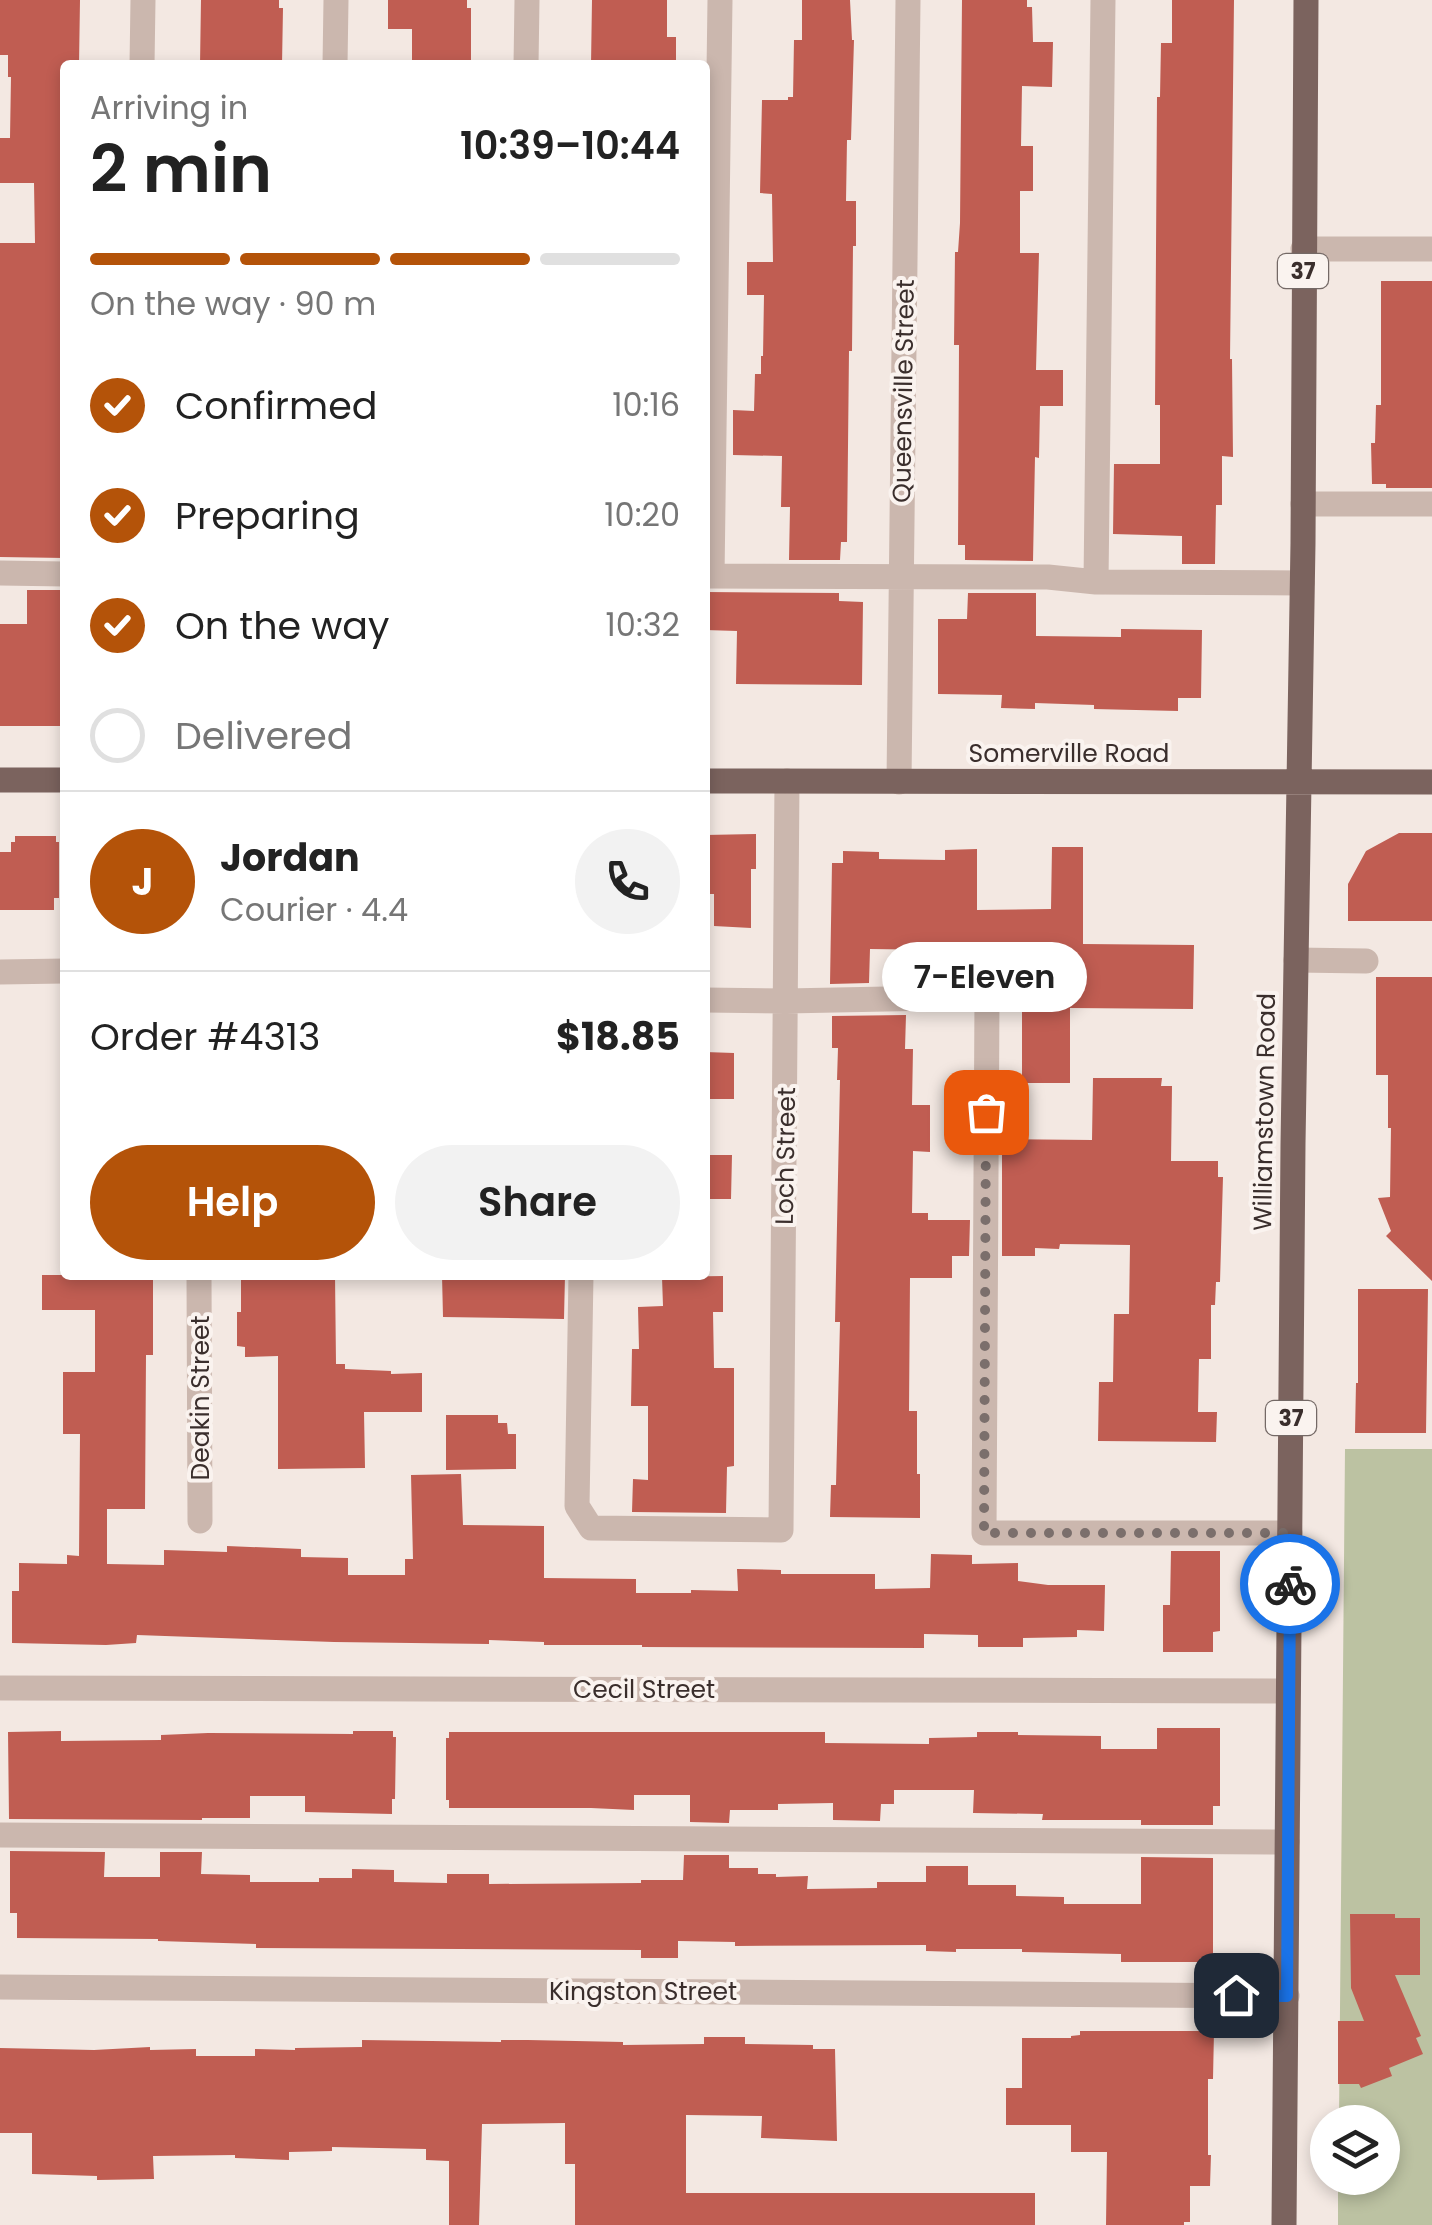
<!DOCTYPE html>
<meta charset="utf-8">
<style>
:root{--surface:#fff;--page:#f2f2f2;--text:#222;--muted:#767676;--line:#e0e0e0;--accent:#b45309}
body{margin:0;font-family:Poppins,sans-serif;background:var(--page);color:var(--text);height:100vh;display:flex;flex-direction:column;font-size:38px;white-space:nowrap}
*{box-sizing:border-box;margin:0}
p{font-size:32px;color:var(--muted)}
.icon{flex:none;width:55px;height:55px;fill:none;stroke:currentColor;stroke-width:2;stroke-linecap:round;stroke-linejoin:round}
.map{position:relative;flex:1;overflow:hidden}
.sheet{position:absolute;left:60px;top:60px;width:650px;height:1220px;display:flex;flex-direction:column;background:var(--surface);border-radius:10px;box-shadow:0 5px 15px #0003}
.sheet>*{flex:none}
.fabs{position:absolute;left:1310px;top:2105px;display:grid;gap:20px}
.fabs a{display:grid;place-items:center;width:90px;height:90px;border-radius:50%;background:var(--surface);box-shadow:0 5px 15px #0003;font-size:50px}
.pin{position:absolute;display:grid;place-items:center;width:85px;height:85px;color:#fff;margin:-42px;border-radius:20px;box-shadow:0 5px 15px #0006}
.courier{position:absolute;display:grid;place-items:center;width:100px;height:100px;margin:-50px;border:8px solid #1a73e8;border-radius:50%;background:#fff;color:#222;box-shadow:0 2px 12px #0007}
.bubble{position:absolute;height:70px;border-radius:35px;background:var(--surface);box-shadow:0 5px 15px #0003;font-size:32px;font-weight:600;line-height:70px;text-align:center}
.headline em{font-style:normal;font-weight:600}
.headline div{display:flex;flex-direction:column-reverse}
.headline{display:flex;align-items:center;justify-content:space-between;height:170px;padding:0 30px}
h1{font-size:65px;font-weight:600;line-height:75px}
.bar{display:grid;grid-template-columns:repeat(4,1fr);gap:15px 10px;align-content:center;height:120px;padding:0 30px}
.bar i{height:12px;border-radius:8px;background:var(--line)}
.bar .active{background:var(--accent)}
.bar p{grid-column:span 4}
.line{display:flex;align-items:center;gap:25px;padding:0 30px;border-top:2px solid var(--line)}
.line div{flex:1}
.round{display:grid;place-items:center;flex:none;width:105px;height:105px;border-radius:52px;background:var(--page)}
ol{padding:0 30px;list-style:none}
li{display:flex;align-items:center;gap:30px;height:110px}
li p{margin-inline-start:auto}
li .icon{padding:10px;border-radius:50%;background:var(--accent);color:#fff;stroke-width:4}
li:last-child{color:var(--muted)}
li i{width:55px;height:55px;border:5px solid var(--line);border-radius:50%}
.action{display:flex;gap:20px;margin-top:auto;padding:20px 30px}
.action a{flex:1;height:115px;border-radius:60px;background:var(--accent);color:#fff;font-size:40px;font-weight:600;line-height:115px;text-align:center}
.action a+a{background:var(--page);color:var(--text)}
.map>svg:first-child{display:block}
.green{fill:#bcc2a2}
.building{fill:#c05d52}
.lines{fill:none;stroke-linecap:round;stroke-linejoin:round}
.minor{stroke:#cbb7ae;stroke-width:25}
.major{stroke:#7b635e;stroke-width:25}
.done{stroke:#7b6f6c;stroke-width:10;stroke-dasharray:0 18}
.route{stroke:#1a73e8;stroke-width:12}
.labels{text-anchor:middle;stroke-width:8;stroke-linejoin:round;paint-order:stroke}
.shield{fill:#faf3ef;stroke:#746966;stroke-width:2.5}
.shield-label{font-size:22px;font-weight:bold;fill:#3a2e2c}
.street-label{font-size:25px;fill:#3a2e2c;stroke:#faf3ef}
</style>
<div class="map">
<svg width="1432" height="2225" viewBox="0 0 1432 2225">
<rect width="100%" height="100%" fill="#f3e8e2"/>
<path class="green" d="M1345 1449H1432V2225H1338V2178H1382V2122H1339Z"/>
<path class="building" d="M0 0H80L79 65H65V558L0 557V243H35L34 183H0V138H10L11 77H8V55H0Z
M201 0H279V8H283L282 65H200Z
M388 0H467V8H471V65H412V29H388Z
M592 0H667V37H676V65H591Z
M802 0H850L852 40H854L851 140H847L846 201H856V246H853L852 351H849L847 542H841L840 560H789L790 507H781L782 456 733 455V410L754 411 755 374H761V356H763L764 295H747V262H773L772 194 760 193 762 100H788V97H793L794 40H802Z
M962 0H1027V7H1032L1033 42H1053L1052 87 1022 86 1021 146H1033V191H1020V253H1039L1036 370H1063V406H1040L1039 458 1035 457 1033 561 965 560V545H958L959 345H954L955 252H958L960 223Z
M1172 0H1234L1230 359H1232L1233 457 1222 456V505H1216L1215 564H1182V536L1113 534 1114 464H1160V405H1155L1157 97H1160L1161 43H1172Z
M1381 281H1432V488H1386V484H1372L1371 443H1375L1376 405H1381Z
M27 590H65V726H0V624H27Z
M705 592 839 593V601L863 602 862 685 736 684 737 631 705 630Z
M968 593H1036V636L1121 637V629L1202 630 1201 698H1178V711L1094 709V705L1035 703V709L1001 708 1002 695 938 694V619H967Z
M1399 833H1432V921H1348V884L1366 851Z
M756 834V869H751V928L714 926V894H705V835Z
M15 836H56V842H59V898H54V910H0V852H11V842H15Z
M1052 847H1083V944L1194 945 1193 1009 1070 1008V1083H1022V979L944 980V950L870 949 869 983 830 984 832 863H843V851L879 852V859L945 860V850L977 849V910L1051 909Z
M1376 977H1432V1281L1386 1236 1391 1231 1378 1198 1390 1197 1391 1128H1388V1075H1376Z
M906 1015 905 1049H913L912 1105H930V1152L913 1151 912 1213H928V1220H970L969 1256H952V1278H910L909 1411H917V1474H920V1518L830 1517 831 1485H836L840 1322H835L840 1080H837L838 1048H832V1016Z
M705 1052 734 1053V1099H705Z
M1093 1078H1162L1161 1086H1172L1171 1161H1218V1177H1223L1220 1282H1216L1215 1305H1211V1359H1199L1198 1412H1217L1216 1442 1098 1441 1099 1382H1113L1114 1314H1129L1130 1245 1060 1244 1059 1249 1035 1248V1256H1002V1139L1092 1140Z
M705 1155H732L731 1199H705Z
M42 1275H153V1355H146L145 1509H107V1564L164 1565V1550L227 1552V1546L301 1549V1557L348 1558V1575H405V1559H413L411 1475 461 1474 463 1525 544 1526V1578L636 1579V1593H691V1590L738 1591 737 1569 781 1570V1574H875V1589L930 1588 931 1554 972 1555V1564L1018 1563V1581L1048 1585H1105L1104 1631 1077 1630V1637L1023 1638V1647H978V1635L924 1634V1648L642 1647V1645H544V1642L489 1640V1644L334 1642 137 1635 136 1643 106 1645 12 1643V1591H19V1563L67 1564V1555L79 1556 80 1434H63V1372H95V1310H42Z
M283 1275H335L336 1364H345V1369L391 1371V1374L422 1373V1412H364L365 1468 278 1469V1356L245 1357V1347L237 1346V1312H241V1277Z
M442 1275H565L564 1319 443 1317Z
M723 1276V1312H713L714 1368H734V1466L727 1467 726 1513 632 1512 633 1479 648 1480V1406H631L632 1349H639L638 1307 663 1306 662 1277Z
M1358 1289H1428L1426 1433H1355L1356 1383H1358Z
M446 1415H498V1423H507L508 1434H516V1469L446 1470Z
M1171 1551H1220V1631L1213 1632V1652H1163V1605H1170Z
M1157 1728H1220V1806H1213V1825H1141V1820H1042L1043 1814 973 1813 974 1790H894V1804H881L880 1821 833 1820V1803L778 1804V1810H730L729 1823 690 1822V1795H634V1810L591 1808H449V1800H446V1738H449V1732H825V1743L929 1744V1738L977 1737V1732H1018V1735L1101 1736V1749H1157Z
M61 1731V1741L161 1740V1735L208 1733 353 1734V1731H393V1737H396L395 1799H392V1814L305 1812V1796H250V1818H202V1820L9 1819 8 1732Z
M10 1851 105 1852 104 1877H160V1852H202L201 1874 250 1875V1882H319V1878H352V1869L394 1870V1882L447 1883V1874H489V1884L641 1883V1880H683L684 1855H729V1868H758V1874H776V1877L808 1876 807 1889 877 1888V1882H926V1866H968V1885H1016V1896L1064 1897V1904H1141V1857L1213 1858V1958H1200V1962H1121V1954L1022 1952V1949H956V1952L926 1951V1945L735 1946V1942L678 1941V1958H641V1950L256 1948V1944L158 1941V1939L17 1938V1913H10Z
M1350 1914H1395V1918H1420V1975H1395L1421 2036 1416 2038 1423 2054 1389 2068 1392 2076 1361 2088 1359 2084H1338V2021H1364L1351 1988Z
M1080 2031H1214L1213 2079H1208V2155H1211L1210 2186H1190V2222H1184V2225H1106L1107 2152H1071V2125H1006V2088H1022V2038H1071V2036L1080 2035Z
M704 2037H745V2044L813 2045V2049H835L837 2141 761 2138 762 2116 686 2115V2193H1035V2225H575V2164H565V2123L482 2124 479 2225H449V2161L426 2160V2149L332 2147V2151L289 2152V2160L235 2158V2155L153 2156 154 2179 97 2180V2176L32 2174V2133H0V2048L94 2050 150 2047V2050L196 2049V2056H255V2049L295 2050V2048L362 2047V2040L501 2042V2040H528L623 2042V2045L704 2044Z"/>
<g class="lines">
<path class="minor" d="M142 65 143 0
M335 65 336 0
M526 65 527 0
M1303 249H1432
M1303 504H1432
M0 573 65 574
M705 576 1048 577 1096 582 1302 583
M712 576 720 0
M1096 582 1103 0
M899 782 908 0
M1296 960 1366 961
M0 972 65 971
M705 1000 786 1001 987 997 984 1533H1290
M199 1275 200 1521
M581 1275 577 1506 591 1528 781 1530 787 781
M0 1688 1288 1691
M0 1835 1287 1842
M0 1987 1287 1996"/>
<path class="major" d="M0 780H65
M705 781 1432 782
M1284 2225 1293 1144 1303 543 1306 0"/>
</g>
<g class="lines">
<path class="done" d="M986 1112 984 1533H1290V1584"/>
<path class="route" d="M1236 1995 1287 1996 1290 1584"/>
</g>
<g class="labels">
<g class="shield">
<rect x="1278" y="254" width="50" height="34" rx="8"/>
<rect x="1266" y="1401" width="50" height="34" rx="8"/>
</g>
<g class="shield-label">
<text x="1303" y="279">37</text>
<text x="1291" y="1426">37</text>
</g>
<g class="street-label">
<text transform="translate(903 391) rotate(-89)" y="9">Queensville Street</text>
<text x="1069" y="762">Somerville Road</text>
<text transform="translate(1264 1112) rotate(-89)" y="9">Williamstown Road</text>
<text transform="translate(785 1156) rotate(-89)" y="9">Loch Street</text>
<text transform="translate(200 1398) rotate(-90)" y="9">Deakin Street</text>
<text x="644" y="1698">Cecil Street</text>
<text x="643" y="2000">Kingston Street</text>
</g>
</g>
</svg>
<div class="fabs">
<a><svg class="icon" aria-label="layers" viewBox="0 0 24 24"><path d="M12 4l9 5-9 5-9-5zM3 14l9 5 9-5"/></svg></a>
</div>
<div class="pin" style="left:986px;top:1112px;background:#ea580c"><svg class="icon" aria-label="bag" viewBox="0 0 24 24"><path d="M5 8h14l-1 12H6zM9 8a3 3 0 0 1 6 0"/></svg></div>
<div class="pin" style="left:1236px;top:1995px;background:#1f2937"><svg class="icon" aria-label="home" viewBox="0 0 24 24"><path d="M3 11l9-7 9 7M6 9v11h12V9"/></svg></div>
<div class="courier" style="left:1290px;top:1584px"><svg class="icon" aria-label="bike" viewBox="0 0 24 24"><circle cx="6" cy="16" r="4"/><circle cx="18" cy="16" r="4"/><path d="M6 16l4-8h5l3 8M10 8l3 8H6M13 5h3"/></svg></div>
<div class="bubble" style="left:882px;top:942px;width:205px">7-Eleven</div>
<section class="sheet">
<div class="headline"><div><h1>2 min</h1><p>Arriving in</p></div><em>10:39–10:44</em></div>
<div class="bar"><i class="active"></i><i class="active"></i><i class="active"></i><i></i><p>On the way · 90 m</p></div>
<ol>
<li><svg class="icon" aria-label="check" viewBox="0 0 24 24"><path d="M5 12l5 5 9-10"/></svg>Confirmed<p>10:16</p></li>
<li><svg class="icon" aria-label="check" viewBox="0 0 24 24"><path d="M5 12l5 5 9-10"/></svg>Preparing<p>10:20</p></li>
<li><svg class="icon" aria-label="check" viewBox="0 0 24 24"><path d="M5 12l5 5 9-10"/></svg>On the way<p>10:32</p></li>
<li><i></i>Delivered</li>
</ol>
<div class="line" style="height:180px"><b class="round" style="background:var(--accent);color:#fff">J</b><div><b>Jordan</b><p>Courier · 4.4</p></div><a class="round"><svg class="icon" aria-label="phone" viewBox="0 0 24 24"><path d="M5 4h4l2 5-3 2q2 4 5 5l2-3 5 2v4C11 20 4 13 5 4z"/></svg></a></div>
<div class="line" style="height:130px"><div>Order #4313</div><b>$18.85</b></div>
<div class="action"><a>Help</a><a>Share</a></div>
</section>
</div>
